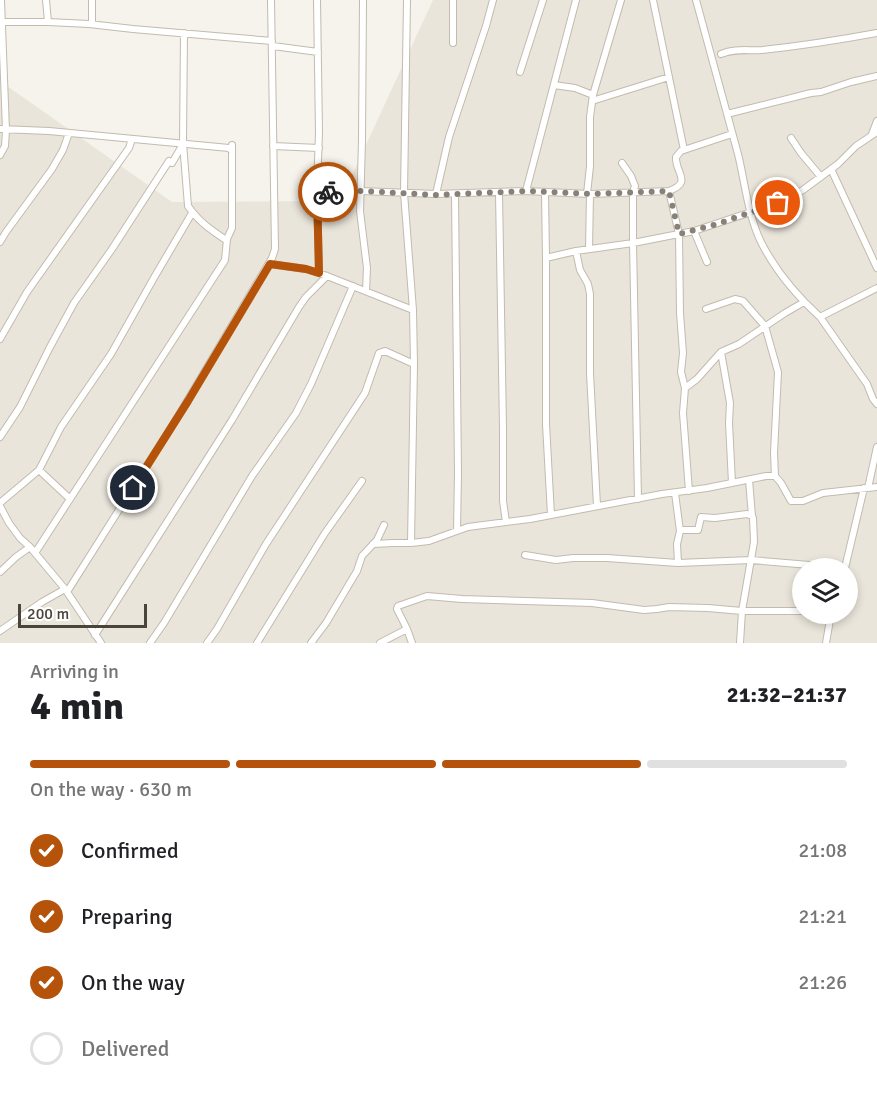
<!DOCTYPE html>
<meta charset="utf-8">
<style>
:root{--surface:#fff;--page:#f6f6f6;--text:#202124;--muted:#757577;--line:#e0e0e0;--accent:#b45309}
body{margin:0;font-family:Signika,sans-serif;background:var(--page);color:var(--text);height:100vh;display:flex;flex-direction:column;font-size:22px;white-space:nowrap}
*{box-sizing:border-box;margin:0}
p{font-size:20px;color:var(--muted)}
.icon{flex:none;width:33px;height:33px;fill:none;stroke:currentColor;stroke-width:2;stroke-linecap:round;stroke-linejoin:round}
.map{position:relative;height:643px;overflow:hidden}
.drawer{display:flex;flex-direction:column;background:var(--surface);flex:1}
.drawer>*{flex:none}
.buttons{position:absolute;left:792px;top:558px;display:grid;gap:12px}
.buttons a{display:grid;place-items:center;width:66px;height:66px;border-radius:50%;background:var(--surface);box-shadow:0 3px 9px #0003;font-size:30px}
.scale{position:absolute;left:18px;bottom:15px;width:129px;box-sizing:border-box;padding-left:6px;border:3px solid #4b4439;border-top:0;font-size:16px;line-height:21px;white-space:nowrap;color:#4b4439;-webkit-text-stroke:4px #fff;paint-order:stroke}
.pin{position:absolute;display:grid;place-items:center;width:51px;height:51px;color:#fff;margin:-26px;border:3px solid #fff;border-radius:50%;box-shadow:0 2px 6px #0007}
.courier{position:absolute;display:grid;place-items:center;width:60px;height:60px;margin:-30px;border:4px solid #b45309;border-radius:50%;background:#fff;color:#222;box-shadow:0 2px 8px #0007}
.overview em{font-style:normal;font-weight:700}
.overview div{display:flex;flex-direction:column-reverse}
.overview{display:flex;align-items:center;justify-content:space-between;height:102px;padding:0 30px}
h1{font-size:39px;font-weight:700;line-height:45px}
.bar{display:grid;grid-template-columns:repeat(4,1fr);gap:9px 6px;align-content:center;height:72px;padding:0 30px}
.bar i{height:8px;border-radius:4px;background:var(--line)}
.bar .selected{background:var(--accent)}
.bar p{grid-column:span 4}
ol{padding:0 30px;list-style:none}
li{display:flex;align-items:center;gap:18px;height:66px}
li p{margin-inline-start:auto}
li .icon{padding:6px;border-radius:50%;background:var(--accent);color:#fff;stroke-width:4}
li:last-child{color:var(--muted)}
li i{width:33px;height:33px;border:3px solid var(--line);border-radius:50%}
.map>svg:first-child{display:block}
.residential{fill:#eae5da;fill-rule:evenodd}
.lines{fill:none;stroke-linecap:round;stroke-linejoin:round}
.minor-casing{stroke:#c2bbae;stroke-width:8}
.minor{stroke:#fff;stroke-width:6}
.done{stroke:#878178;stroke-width:6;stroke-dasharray:0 10.8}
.route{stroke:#b45309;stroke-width:8}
</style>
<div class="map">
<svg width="877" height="643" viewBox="0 0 877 643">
<rect width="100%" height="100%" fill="#f6f3ec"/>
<path class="residential" d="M433 0H877V643H0V81L172 202 340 201ZM802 568H848V614H802Z"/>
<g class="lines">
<g class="minor-casing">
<path id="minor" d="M46 0 48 22
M92 0V24
M317 0 319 132 317 191
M363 0 362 140 360 211 367 268 366 291
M407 0 404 193 413 310 414 364 411 543
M653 0 684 150
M696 0C710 51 724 103 738 154 745 183 748 215 761 242 775 270 797 296 820 317
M0 22H48L89 24 133 29 272 41
M184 33 183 143 188 206C198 221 211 230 226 240L227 239
M453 43V0
M273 46 318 52
M721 54C735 48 748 51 762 50 801 46 839 40 877 33
M520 72 543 0
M554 85 575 88 593 95
M592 101 669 77
M727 114 811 93 821 92 851 82 877 76
M0 129 49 131 229 148 232 151
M872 134 877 121
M791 138 801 153 821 177
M273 146 319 148
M0 155 5 146 6 130 1 0
M172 163 183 144
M831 169 877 268
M526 191 576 0
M669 191 679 234
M545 192 546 258
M499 193 503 428V501L506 522
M436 194 449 137 486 26 493 0
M455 194 458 473 457 531
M587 194 590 166V117L593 95 621 0
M694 231 707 262
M679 234 680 313 683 353 681 372 685 388
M0 242 6 232 52 169 63 150 69 133
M589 249 590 194
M576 251 580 270 588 284 590 294V373L597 506
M270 264 306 269 327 276 413 310
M319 273 317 191 333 193 361 191 436 194 526 191 590 194 669 191C693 182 675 173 676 157L681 151 732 134
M877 288 820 317 867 384 873 399 877 404
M706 309 735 299 743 301 765 326 778 372 774 453 775 476
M0 339 27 292 129 148 132 139
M721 352 739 344 785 313 804 302
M0 437 20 407 50 347 74 303 112 249 169 161
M39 470 70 499
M749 480 752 516
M868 488 877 447
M689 491 683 413 685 388 697 379 721 352 730 403 729 423 732 483
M675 493 680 531
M638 499 633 243 694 231 778 203 803 190 838 164 856 146 877 132
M0 503 39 470 61 427 111 354 155 276 192 213
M0 506 9 523 20 538 30 547 65 589 101 643
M551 515 546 424V258L576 251 633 243V192L635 186 631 176 622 163
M373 544 393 543H411L429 541 468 527 530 519 662 494 707 488 766 476H775L781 483 791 501H803L823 493 877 487
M35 553 225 260 227 239 232 228V145
M525 555 556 560 573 558H607L678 563 751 560 845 568
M678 563 677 544 680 531 682 530H698L701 517 715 518 747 514 752 516 753 518 754 542 742 611 740 643
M845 568 864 488
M0 572 16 557 30 547
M67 592 177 418 272 258 275 249 271 0
M822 614 831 615
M0 631 42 602 65 589
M95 635 232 420 299 307 306 297 327 276
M150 643 164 623 252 476 296 413 311 384 353 286
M207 643 217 629 266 544 365 393 379 353 385 351 414 364
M257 643 325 533 362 481
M311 643 326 623 357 571 362 556 377 540 384 525
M380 643 407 629
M412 643 407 629 397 609 398 606 427 596 462 599 592 603 644 610 657 609 669 607 708 608 742 611H802
M826 643 831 614"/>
</g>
<use href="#minor" class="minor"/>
</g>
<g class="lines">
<path class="done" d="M328 192 361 191 436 195 526 191 590 194 669 191 679 234 714 225 778 203"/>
<path class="route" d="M133 488 188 401 270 264 306 269 319 273 317 191 328 192"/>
</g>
</svg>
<div class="buttons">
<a><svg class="icon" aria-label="layers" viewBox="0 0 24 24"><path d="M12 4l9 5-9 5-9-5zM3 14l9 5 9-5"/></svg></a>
</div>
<div class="scale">200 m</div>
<div class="pin" style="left:778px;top:203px;background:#ea580c"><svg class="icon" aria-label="bag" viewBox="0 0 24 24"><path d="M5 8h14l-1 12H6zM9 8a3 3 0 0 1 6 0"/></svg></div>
<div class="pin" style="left:133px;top:488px;background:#1f2937"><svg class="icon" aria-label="home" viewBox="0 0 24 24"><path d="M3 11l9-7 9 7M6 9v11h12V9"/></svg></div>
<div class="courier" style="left:328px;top:192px"><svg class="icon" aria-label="bike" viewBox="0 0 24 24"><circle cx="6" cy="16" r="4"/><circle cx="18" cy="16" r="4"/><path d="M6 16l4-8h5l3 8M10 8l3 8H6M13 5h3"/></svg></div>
</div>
<section class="drawer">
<div class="overview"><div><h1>4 min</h1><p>Arriving in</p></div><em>21:32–21:37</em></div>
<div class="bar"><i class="selected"></i><i class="selected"></i><i class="selected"></i><i></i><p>On the way · 630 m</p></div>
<ol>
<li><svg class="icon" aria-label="check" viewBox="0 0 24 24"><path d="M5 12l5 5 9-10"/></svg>Confirmed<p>21:08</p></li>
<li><svg class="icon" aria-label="check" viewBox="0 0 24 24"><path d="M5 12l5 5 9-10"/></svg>Preparing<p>21:21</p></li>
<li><svg class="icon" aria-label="check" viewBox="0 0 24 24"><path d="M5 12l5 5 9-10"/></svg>On the way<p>21:26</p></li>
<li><i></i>Delivered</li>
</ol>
</section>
